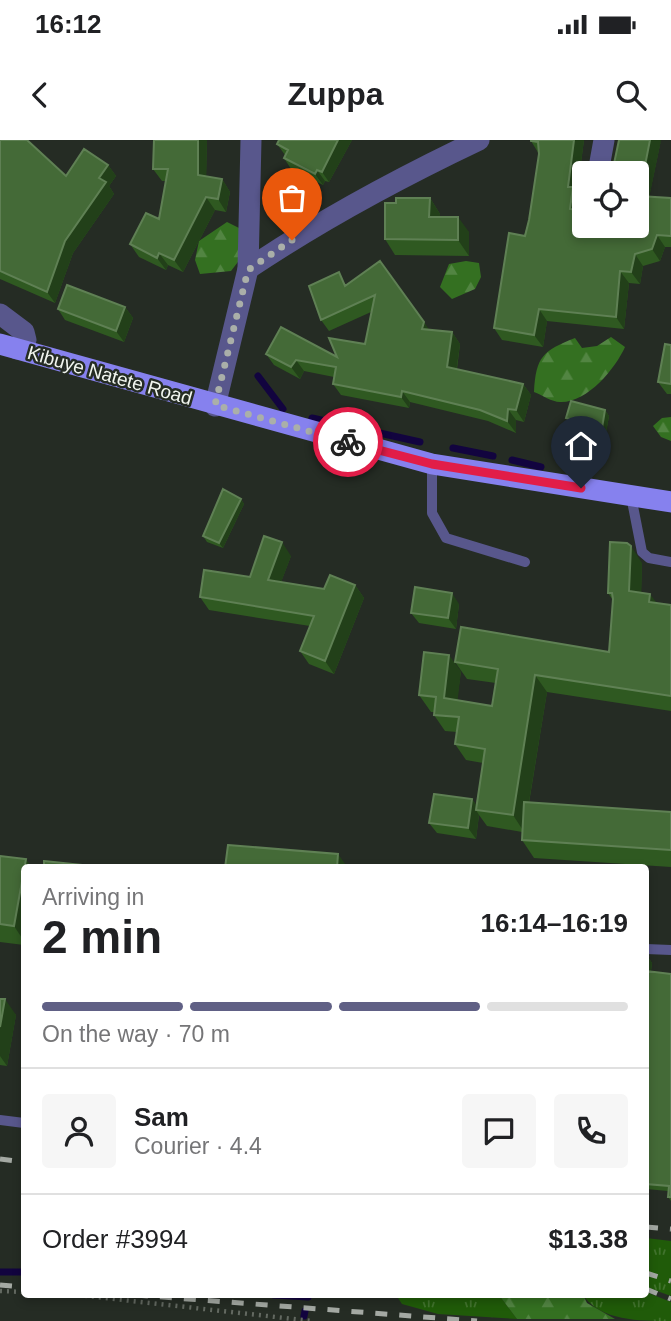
<!DOCTYPE html>
<meta charset="utf-8">
<style>
:root{--surface:#fff;--page:#f6f6f6;--text:#202124;--muted:#757577;--line:#e0e0e0;--accent:#606085}
body{margin:0;font-family:Arial,sans-serif;background:var(--page);color:var(--text);height:100vh;display:flex;flex-direction:column;font-size:26px;white-space:nowrap}
*{box-sizing:border-box;margin:0}
p{font-size:23px;color:var(--muted)}
.icon{flex:none;width:38px;height:38px;fill:none;stroke:currentColor;stroke-width:2;stroke-linecap:round;stroke-linejoin:round}
.map{position:relative;flex:1;overflow:hidden}
.panel{position:absolute;left:21px;top:724px;width:628px;height:434px;display:flex;flex-direction:column;background:var(--surface);border-radius:7px;box-shadow:0 4px 10px #0003}
.panel>*{flex:none}
.controls{position:absolute;left:572px;top:21px;display:grid;gap:14px}
.controls a{display:grid;place-items:center;width:77px;height:77px;border-radius:7px;background:var(--surface);box-shadow:0 4px 10px #0003;font-size:35px}
.pin{position:absolute;display:grid;place-items:center;width:60px;height:60px;color:#fff;margin:-72px -30px;border-radius:50% 50% 50% 0;rotate:-45deg;box-shadow:0 0 7px #0007}
.pin .icon{rotate:45deg}
.courier{position:absolute;display:grid;place-items:center;width:70px;height:70px;margin:-35px;border:5px solid #e11d48;border-radius:50%;background:#fff;color:#222;box-shadow:0 2px 9px #0007}
.overview em{font-style:normal;font-weight:700}
.overview div{display:flex;flex-direction:column-reverse}
.overview{display:flex;align-items:center;justify-content:space-between;height:119px;padding:0 21px}
h1{font-size:46px;font-weight:700;line-height:52px}
.bar{display:grid;grid-template-columns:repeat(4,1fr);gap:10px 7px;align-content:center;height:84px;padding:0 21px}
.bar i{height:9px;border-radius:5px;background:var(--line)}
.bar .on{background:var(--accent)}
.bar p{grid-column:span 4}
.line{display:flex;align-items:center;gap:18px;padding:0 21px;border-top:2px solid var(--line)}
.line div{flex:1}
.round{display:grid;place-items:center;flex:none;width:74px;height:74px;border-radius:7px;background:var(--page)}
.status{display:flex;justify-content:space-between;align-items:center;height:49px;padding:0 35px;background:var(--surface);direction:ltr}
.status svg{height:19px;fill:currentColor}
header{display:flex;justify-content:space-between;align-items:center;height:91px;padding:0 21px;background:var(--surface);font-size:32px;font-weight:700}
.map>svg:first-child{display:block}
.grass{fill:url(#grass-tufts)}
.forest{fill:url(#forest-firs)}
.lines{fill:none;stroke-linecap:round;stroke-linejoin:round}
.stream{stroke:#12043f;stroke-width:7}
.path{stroke:#636961;stroke-width:4.5;stroke-dasharray:2 5;stroke-linecap:butt}
.service{stroke:#58578c;stroke-width:10}
.minor{stroke:#58578c;stroke-width:21}
.tertiary{stroke:#58578c;stroke-width:21}
.primary{stroke:#8681ee;stroke-width:21}
.rail{stroke:#a4a9a3;stroke-width:5;stroke-dasharray:12 12;stroke-linecap:butt}
.wall{fill:#2f5921}
.shaded-wall{fill:#224019}
.building{fill:#446a37;stroke:#5f8054;stroke-width:2}
.done{stroke:#aaafa9;stroke-width:7;stroke-dasharray:0 12.6}
.route{stroke:#e11d48;stroke-width:9}
.labels{text-anchor:middle;stroke-width:5;stroke-linejoin:round;paint-order:stroke}
.street-label{font-size:19px;fill:#f2f6f0;stroke:#252c24}
</style>
<div class="status"><b>16:12</b><svg viewBox="0 0 49 12"><path d="M0 12V9h3v3zM5 12V6h3v6zM10 12V3h3v9zM15 12V0h3v12zM26 1h20v11H26zM47 4h2v5h-2z"/></svg></div>
<header><svg class="icon" aria-label="back" viewBox="0 0 24 24"><path d="M15 5l-7 7 7 7"/></svg>Zuppa<svg class="icon" aria-label="search" viewBox="0 0 24 24"><circle cx="10" cy="10" r="6"/><path d="M15 15l6 6"/></svg></header>
<div class="map">
<svg width="671" height="1181" viewBox="0 0 671 1181">
<defs>
<pattern id="grass-tufts" width="24" height="20" patternUnits="userSpaceOnUse" patternTransform="scale(1.75)"><rect width="24" height="20" fill="#205b09"/><path d="M3 7l-1-3M5 7V3M7 7l1-3M15 17l-1-3M17 17v-4M19 17l1-3" fill="none" stroke="#41732d"/></pattern>
<pattern id="forest-firs" width="22" height="20" patternUnits="userSpaceOnUse" patternTransform="scale(1.75)"><rect width="22" height="20" fill="#347021"/><path d="M5 1l3.5 6h-7zM16 11l3.5 6h-7z" fill="#528542"/></pattern>
</defs>
<rect width="100%" height="100%" fill="#252c24"/>
<path class="grass" d="M646 1098 671 1101V1156L646 1147Z
M646 1152 671 1162V1181C640 1181 600 1181 583 1155H646Z
M396 1155H499L517 1179 438 1174 402 1164Z"/>
<path class="forest" d="M227 82 243 90 244 114 231 131 200 134 195 120 199 101Z
M466 121 479 123 481 137 475 149 452 159 440 147 449 124Z
M611 197 625 207C615 229 587 263 560 262 552 262 542 255 534 252 536 216 543 211 575 198L582 208 597 206Z
M671 277V301L661 297 653 286 662 278Z
M499 1155H583L587 1163 615 1179H517Z"/>
<g class="lines">
<path class="stream" d="M258 236 283 269
M312 278 420 302
M453 308 493 316
M512 320 541 327
M0 1132H24
M274 1155 308 1157
M304 1176 305 1171"/>
<path class="path" d="M0 1151 24 1152
M78 1155 312 1181"/>
<path class="service" d="M432 324V373L446 398 525 422
M631 356 642 412 649 418 671 422
M646 809 671 810
M0 980 24 983"/>
<path class="minor" d="M598 33 604 0
M248 129C321 80 399 38 479 0"/>
<path class="tertiary" d="M0 174 24 192 26 200 17 209
M215 266 248 129 251 0"/>
<path class="primary" d="M0 204 432 324 671 362"/>
<path class="rail" d="M0 1019 24 1022
M646 1087 671 1089
M646 1133 671 1141
M0 1145 24 1147
M646 1149 671 1159
M136 1155 477 1181"/>
</g>
<path class="wall" d="M0 0 66 36 108 25 116 36 109 46 114 54 73 113 55 163 0 139Z
M154 0H207L206 37 222 39 230 52 226 72 215 70 183 132 168 125 166 130 139 117 130 104 159 79 166 41H162L153 29Z
M352 0 329 42 325 41 323 45 291 29 284 18 285 15 277 4Z
M584 0 577 53 581 59 580 71 637 86 661 0 649 57 671 58V107H665L660 121 643 126 640 144 629 143 624 189 547 181 543 207 502 200 494 188 529 80 539 14 531 1Z
M430 58 440 74V77L469 92V116L395 115 385 99 396 63Z
M380 121 429 190 452 192 460 204 457 229 523 244 531 255 524 282 516 280V293L488 281 410 262 409 268 341 255 333 244 334 237 304 231 300 239 274 225 266 214 337 217 365 204 371 172 329 191 321 180 347 144Z
M125 167 133 178 124 202 65 180 58 169Z
M671 205V254H667L658 242Z
M605 270 609 276 606 293 570 284 566 278Z
M241 359 244 364 223 408 207 402 203 396Z
M291 416 281 442 324 449 355 445 364 458 334 534 309 524 300 511 310 486 209 470 200 457 250 437Z
M642 423 641 452 657 463 671 465V571L547 552 529 663 671 672V727L534 718 522 700V692L487 686 479 675 476 699 437 693 429 683 472 659 476 665 483 623 466 620 455 604 457 592 445 591 434 575V572H431L419 555 461 531 457 560 492 566 496 543 467 539 455 522 609 512 613 460 608 453Z
M459 464 456 489 419 483 411 473Z
M0 716 24 728V805L0 802Z
M646 817H648L652 823 651 831 671 834V1061L668 1057V1051L646 1049Z
M0 859 16 875 7 926 0 925Z"/>
<path class="shaded-wall" d="M198 0H207L206 48 198 35Z
M338 0H352L329 42 322 32Z
M574 0H584L577 53 581 59 578 81 570 69 568 47Z
M650 0H661L647 68 639 56Z
M108 25 116 36 109 46 114 54 73 113 55 163 47 152 65 101 99 38Z
M317 30 325 41 323 45 315 34Z
M222 39 230 52 226 72 218 59Z
M206 57 215 70 183 132 174 120Z
M430 58 440 74V92L429 77Z
M458 77 469 92V116L458 100Z
M657 95 665 107 660 121 652 109Z
M159 113 168 125 166 130 157 118Z
M635 114 643 126 640 144 631 132Z
M620 131 629 143 624 189 616 177Z
M125 167 133 178 124 202 116 191Z
M539 169 547 181 543 207 534 195Z
M424 182 432 194 422 189Z
M452 192 460 204 455 239 447 227Z
M296 220 304 231 300 239 291 227Z
M523 244 531 255 524 282 516 270Z
M402 251 410 262 409 268 401 257Z
M508 269 516 280V293L507 281Z
M605 270 609 276 606 293 602 288Z
M241 359 244 364 223 408 219 403Z
M282 402 291 416 277 453 268 440Z
M631 406 642 423 641 467 629 451Z
M355 445 364 458 334 534 325 521Z
M452 453 459 464 456 489 448 478Z
M650 454 662 470 649 462Z
M449 515 461 531 456 574 444 558Z
M535 535 547 552 524 692 513 675Z
M472 659 480 670H476L479 675 476 699 468 688Z
M338 714 348 728H337Z
M26 719 32 728H24V801L14 786Z
M648 817 652 823 650 836 646 831Z
M5 859 16 875 7 926 0 916V887Z"/>
<path class="building" d="M0 0H27L66 36 84 9 108 25 99 38 106 42 65 101 47 152 0 131Z
M154 0H198V35L222 39 218 59 206 57 174 120 159 113 157 118 130 104 146 73 159 79 168 29H153Z
M279 0H338L322 32 317 30 315 34 284 18 288 10 277 4Z
M531 0H574L568 47H573L570 69 584 71V86H637V33H612L619 0H650L639 56 671 58V96L657 95 652 109 635 114 631 132 620 131 616 177 539 169 534 195 494 188 509 93 525 96 529 80 539 14 538 2 531 1Z
M396 58H430L429 77H458V100L385 99V63H396Z
M380 121 424 182 422 189 452 192 447 227 523 244 516 270 508 269 507 281 480 270 402 251 401 257 333 244 336 227 296 220 291 227 266 214 281 187 337 217 329 198 365 204 375 155 321 180 309 146 339 132 345 146Z
M67 145 125 167 116 191 58 169Z
M665 204 671 205V244L658 242Z
M571 261 605 270 602 288 566 278Z
M223 349 241 359 219 403 203 396Z
M264 396 282 402 268 440 324 449 330 435 355 445 325 521 300 511 314 476 200 457 204 430 250 437Z
M610 402 627 403 631 406 629 451 650 454 649 462 671 465V556L535 535 513 675 476 670 485 609 455 604 459 577 434 575 436 557 419 555 424 512 449 515 444 558 492 566 498 529 455 522 461 487 609 512 613 459 612 453H608Z
M415 447 452 453 448 478 411 473Z
M434 654 472 659 468 688 429 683Z
M524 662 671 672V710L522 700Z
M228 705 338 714 337 728H225Z
M0 716 26 719 14 786 0 784Z
M44 721 111 728H44Z
M646 817H648L646 831 671 834V1057H668L669 1046 646 1044Z
M0 859H5L0 887Z"/>
<g class="lines">
<path class="done" d="M292 100 248 130 215 265 348 302"/>
<path class="route" d="M348 302 432 324 581 348"/>
</g>
<g class="labels">
<g class="street-label">
<text transform="translate(110 235) rotate(16)" y="7">Kibuye Natete Road</text>
</g>
</g>
</svg>
<div class="controls">
<a><svg class="icon" aria-label="locate" viewBox="0 0 24 24"><circle cx="12" cy="12" r="6"/><path d="M12 2v4M12 18v4M2 12h4M18 12h4"/></svg></a>
</div>
<div class="pin" style="left:292px;top:100px;background:#ea580c"><svg class="icon" aria-label="bag" viewBox="0 0 24 24"><path d="M5 8h14l-1 12H6zM9 8a3 3 0 0 1 6 0"/></svg></div>
<div class="pin" style="left:581px;top:348px;background:#1f2937"><svg class="icon" aria-label="home" viewBox="0 0 24 24"><path d="M3 11l9-7 9 7M6 9v11h12V9"/></svg></div>
<div class="courier" style="left:348px;top:302px"><svg class="icon" aria-label="bike" viewBox="0 0 24 24"><circle cx="6" cy="16" r="4"/><circle cx="18" cy="16" r="4"/><path d="M6 16l4-8h5l3 8M10 8l3 8H6M13 5h3"/></svg></div>
<section class="panel">
<div class="overview"><div><h1>2 min</h1><p>Arriving in</p></div><em>16:14–16:19</em></div>
<div class="bar"><i class="on"></i><i class="on"></i><i class="on"></i><i></i><p>On the way · 70 m</p></div>
<div class="line" style="height:126px"><a class="round"><svg class="icon" aria-label="person" viewBox="0 0 24 24"><circle cx="12" cy="8" r="4"/><path d="M4 21q1-7 8-7t8 7"/></svg></a><div><b>Sam</b><p>Courier · 4.4</p></div><a class="round"><svg class="icon" aria-label="chat" viewBox="0 0 24 24"><path d="M4 5h16v11H9l-5 4z"/></svg></a><a class="round"><svg class="icon" aria-label="phone" viewBox="0 0 24 24"><path d="M5 4h4l2 5-3 2q2 4 5 5l2-3 5 2v4C11 20 4 13 5 4z"/></svg></a></div>
<div class="line" style="height:91px"><div>Order #3994</div><b>$13.38</b></div>
</section>
</div>
